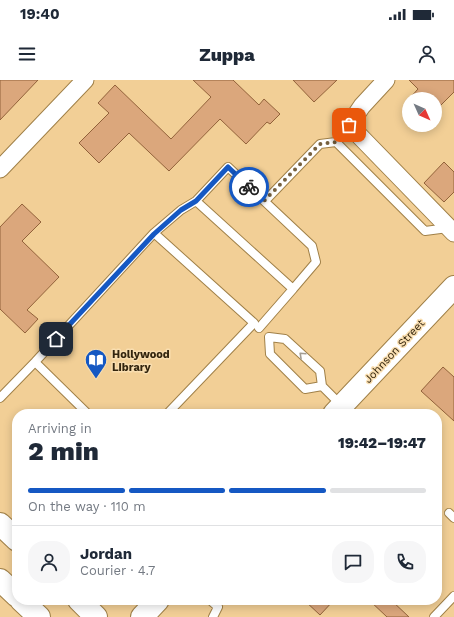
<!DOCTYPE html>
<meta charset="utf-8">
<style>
:root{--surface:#fff;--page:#f6f6f7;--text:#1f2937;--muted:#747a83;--line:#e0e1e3;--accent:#1558c3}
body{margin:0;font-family:"Work Sans",sans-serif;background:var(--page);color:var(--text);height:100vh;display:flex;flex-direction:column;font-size:15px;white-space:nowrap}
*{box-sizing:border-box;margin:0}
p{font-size:13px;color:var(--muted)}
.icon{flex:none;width:22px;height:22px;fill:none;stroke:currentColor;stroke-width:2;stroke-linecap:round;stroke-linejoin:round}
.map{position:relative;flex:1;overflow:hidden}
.details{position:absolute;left:12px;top:329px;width:430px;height:196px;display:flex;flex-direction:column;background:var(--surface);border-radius:16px;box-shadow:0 2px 10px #0003}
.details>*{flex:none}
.needle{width:26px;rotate:135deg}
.controls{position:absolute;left:402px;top:12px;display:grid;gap:8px}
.controls a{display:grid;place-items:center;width:40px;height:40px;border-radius:50%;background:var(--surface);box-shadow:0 2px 10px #0003;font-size:20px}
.pin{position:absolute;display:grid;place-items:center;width:34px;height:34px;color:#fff;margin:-17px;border-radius:8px;box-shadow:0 2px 6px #0006}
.courier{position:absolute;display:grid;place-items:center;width:40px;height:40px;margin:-20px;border:3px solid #1558c3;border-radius:50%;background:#fff;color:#222;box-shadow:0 1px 5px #0007}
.summary em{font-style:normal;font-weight:800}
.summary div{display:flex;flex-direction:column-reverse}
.summary{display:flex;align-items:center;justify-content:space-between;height:68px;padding:0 16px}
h1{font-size:26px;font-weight:800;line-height:30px}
.bar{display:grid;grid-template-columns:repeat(4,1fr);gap:6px 4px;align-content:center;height:48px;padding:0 16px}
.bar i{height:5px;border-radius:3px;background:var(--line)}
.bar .on{background:var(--accent)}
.bar p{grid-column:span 4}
.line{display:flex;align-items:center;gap:10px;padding:0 16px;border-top:1px solid var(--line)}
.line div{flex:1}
.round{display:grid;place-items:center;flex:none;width:42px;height:42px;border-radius:16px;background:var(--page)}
.status{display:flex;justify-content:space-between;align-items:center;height:28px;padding:0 20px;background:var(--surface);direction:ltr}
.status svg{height:11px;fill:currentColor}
header{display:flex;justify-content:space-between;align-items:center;height:52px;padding:0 16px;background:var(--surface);font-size:18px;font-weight:800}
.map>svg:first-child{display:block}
.building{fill:#dba77c;stroke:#92623a}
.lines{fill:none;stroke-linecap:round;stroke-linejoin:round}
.lane-casing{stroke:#a08048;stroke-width:10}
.street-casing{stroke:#a08048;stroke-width:19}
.secondary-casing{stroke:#a08048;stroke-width:24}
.primary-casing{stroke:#a08048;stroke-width:24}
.lane{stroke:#fff;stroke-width:8}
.street{stroke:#fff;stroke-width:17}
.secondary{stroke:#fff;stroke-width:22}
.primary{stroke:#fff;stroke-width:22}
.oneway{stroke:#a39d93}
.done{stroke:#76603e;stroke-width:4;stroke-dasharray:0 7.2}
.route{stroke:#1558c3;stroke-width:5}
.labels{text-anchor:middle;stroke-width:3;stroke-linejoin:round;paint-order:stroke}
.street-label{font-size:11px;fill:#33250e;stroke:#f9deb0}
.poi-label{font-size:11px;font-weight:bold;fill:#33250e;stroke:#f9deb0;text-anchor:start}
</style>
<div class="status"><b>19:40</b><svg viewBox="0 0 49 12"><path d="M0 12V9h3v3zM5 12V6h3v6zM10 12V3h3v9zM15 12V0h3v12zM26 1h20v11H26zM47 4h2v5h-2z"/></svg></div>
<header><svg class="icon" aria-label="menu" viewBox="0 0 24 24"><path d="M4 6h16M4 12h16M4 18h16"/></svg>Zuppa<svg class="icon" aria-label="person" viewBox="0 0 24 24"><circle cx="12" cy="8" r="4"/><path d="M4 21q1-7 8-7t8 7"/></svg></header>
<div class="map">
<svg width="454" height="537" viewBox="0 0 454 537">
<rect width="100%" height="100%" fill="#f2cf96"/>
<path class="building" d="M0 0H38L0 40Z
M193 0H233L259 25 264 19 280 34 270 44 267 42 246 64 220 39 169 91 129 53 99 83 79 63 109 33 98 23 115 5 171 59 211 17Z
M293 0H337L314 22Z
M409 0H454V12L439 27 435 24V19H409L418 9Z
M444 82 454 92V112L444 122 424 103Z
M22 124 41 142 22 161 59 197 27 230 38 239 25 253 0 229V147Z
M443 287 454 297V341L421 311Z
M304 520H334L320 535Z
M369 520H391L409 537H387Z"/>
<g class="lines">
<g class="lane-casing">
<path id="lane" d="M336 62 349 45
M265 121 320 64 336 62 425 151 448 148
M154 153 181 130 196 121
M259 248 293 209 196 121 228 87 312 166 316 182 293 209
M35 282 88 334
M322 306 305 309 270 274 269 257 285 259 320 291 322 306 341 325
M0 318 35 282 154 153 254 243 167 334
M449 433 454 438
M210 520 218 527 213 537
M434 537 454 516"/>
</g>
<g class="street-casing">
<path id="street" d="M386 0 362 26 349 45 454 153
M0 89 85 0"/>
</g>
<g class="secondary-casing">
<path id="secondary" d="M334 334 454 207
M142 537 158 520"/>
</g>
<g class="primary-casing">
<path id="primary" d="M0 444 17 460
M0 500 17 516
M21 520 39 537
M79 520 96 537"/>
</g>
<use href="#lane" class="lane"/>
<use href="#street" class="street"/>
<use href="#secondary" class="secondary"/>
<use href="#primary" class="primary"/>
</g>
<defs><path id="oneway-chevron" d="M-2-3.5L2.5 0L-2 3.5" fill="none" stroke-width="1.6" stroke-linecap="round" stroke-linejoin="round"/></defs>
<use class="oneway" href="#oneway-chevron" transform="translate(302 275) rotate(-137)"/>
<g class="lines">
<path class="done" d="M249 107 264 121 320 64 336 62 349 45"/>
<path class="route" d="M56 259 154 154 181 130 196 121 228 87 249 107"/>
</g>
<defs>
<g id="library-pin" transform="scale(1.15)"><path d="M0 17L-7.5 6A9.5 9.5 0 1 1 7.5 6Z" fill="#1558c3" stroke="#f9deb0"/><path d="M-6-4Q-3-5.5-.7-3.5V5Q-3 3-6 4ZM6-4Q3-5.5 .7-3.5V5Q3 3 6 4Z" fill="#fff"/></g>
</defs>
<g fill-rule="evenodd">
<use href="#library-pin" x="96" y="280"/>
</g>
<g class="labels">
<g class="street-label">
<text transform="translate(394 271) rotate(-47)" y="4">Johnson Street</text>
</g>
<g class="poi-label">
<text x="112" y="278">Hollywood<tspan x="112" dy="13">Library</tspan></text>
</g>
</g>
</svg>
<div class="controls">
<a><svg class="needle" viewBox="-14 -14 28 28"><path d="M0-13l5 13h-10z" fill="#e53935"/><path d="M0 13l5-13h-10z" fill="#747a83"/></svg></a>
</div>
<div class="pin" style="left:349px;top:45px;background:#ea580c"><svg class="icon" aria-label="bag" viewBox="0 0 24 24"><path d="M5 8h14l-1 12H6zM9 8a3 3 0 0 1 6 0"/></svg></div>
<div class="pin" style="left:56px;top:259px;background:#1f2937"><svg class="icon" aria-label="home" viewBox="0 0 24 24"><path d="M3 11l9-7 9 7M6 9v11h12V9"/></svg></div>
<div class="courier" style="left:249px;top:107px"><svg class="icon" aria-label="bike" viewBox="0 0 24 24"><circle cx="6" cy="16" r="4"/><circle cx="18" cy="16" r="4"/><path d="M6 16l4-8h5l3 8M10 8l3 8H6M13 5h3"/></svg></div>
<section class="details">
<div class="summary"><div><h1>2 min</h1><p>Arriving in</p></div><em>19:42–19:47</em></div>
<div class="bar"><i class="on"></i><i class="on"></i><i class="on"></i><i></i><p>On the way · 110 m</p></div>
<div class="line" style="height:72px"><a class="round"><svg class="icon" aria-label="person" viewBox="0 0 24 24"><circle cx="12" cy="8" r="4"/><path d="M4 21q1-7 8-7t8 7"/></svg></a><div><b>Jordan</b><p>Courier · 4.7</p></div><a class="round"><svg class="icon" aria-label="chat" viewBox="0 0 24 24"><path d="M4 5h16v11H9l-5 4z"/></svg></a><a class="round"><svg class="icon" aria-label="phone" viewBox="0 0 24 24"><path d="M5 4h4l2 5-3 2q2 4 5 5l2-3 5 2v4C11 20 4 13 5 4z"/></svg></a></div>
</section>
</div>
